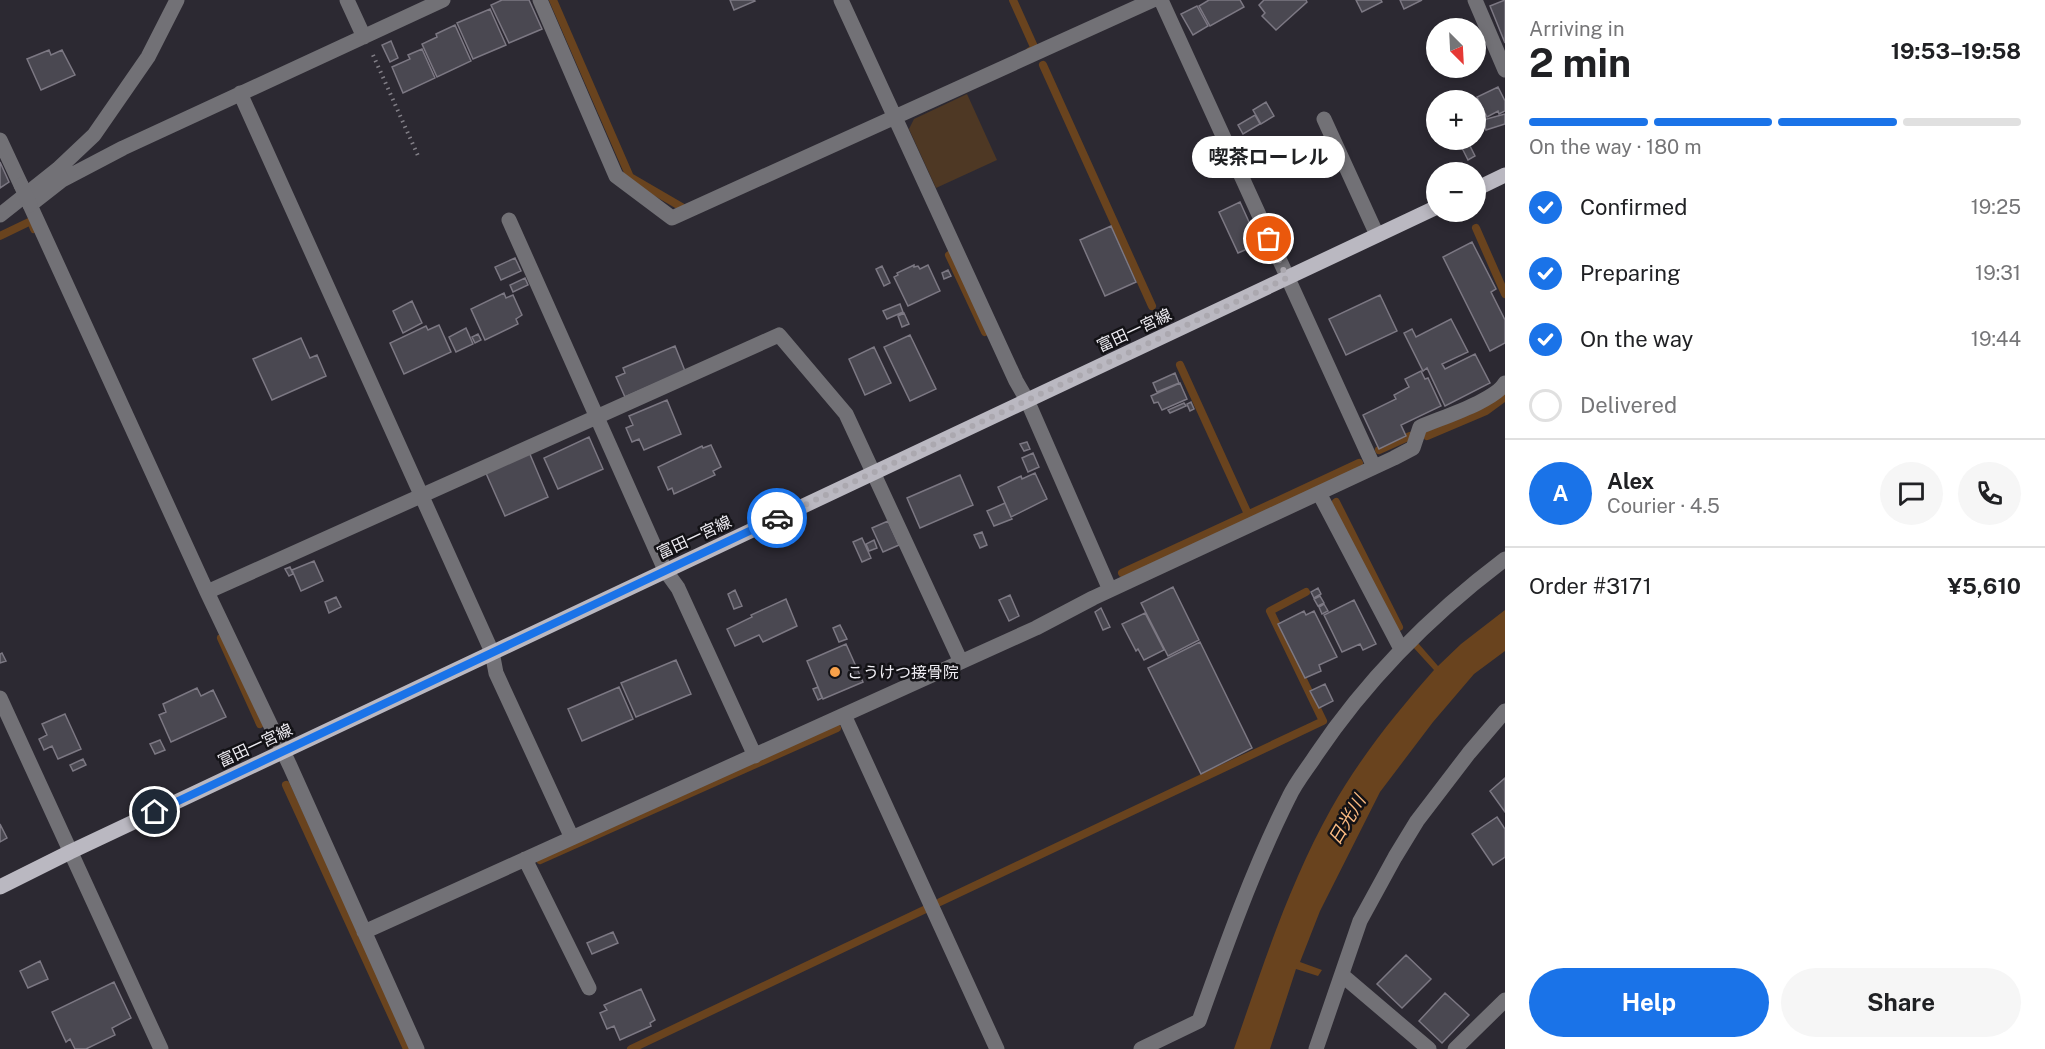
<!DOCTYPE html>
<meta charset="utf-8">
<style>
:root{--surface:#fff;--page:#f6f6f6;--text:#202124;--muted:#757577;--line:#e0e0e0;--accent:#1a73e8}
body{margin:0;font-family:"Public Sans","Noto Sans JP",sans-serif;background:var(--page);color:var(--text);height:100vh;display:flex;flex-direction:column;font-size:22px;white-space:nowrap}
*{box-sizing:border-box;margin:0}
p{font-size:20px;color:var(--muted)}
.icon{flex:none;width:33px;height:33px;fill:none;stroke:currentColor;stroke-width:2;stroke-linecap:round;stroke-linejoin:round}
.map{position:relative;flex:1;overflow:hidden}
.panel{display:flex;flex-direction:column;background:var(--surface);width:540px}
.panel>*{flex:none}
.needle{width:39px;rotate:156deg}
.fabs{position:absolute;left:1426px;top:18px;display:grid;gap:12px}
.fabs a{display:grid;place-items:center;width:60px;height:60px;border-radius:50%;background:var(--surface);box-shadow:0 3px 9px #0003;font-size:30px}
.pin{position:absolute;display:grid;place-items:center;width:51px;height:51px;color:#fff;margin:-26px;border:3px solid #fff;border-radius:50%;box-shadow:0 2px 6px #0007}
.courier{position:absolute;display:grid;place-items:center;width:60px;height:60px;margin:-30px;border:4px solid #1a73e8;border-radius:50%;background:#fff;color:#222;box-shadow:0 2px 8px #0007}
.bubble{position:absolute;height:42px;border-radius:21px;background:var(--surface);box-shadow:0 3px 9px #0003;font-size:20px;font-weight:700;line-height:42px;text-align:center}
.head em{font-style:normal;font-weight:700}
.head div{display:flex;flex-direction:column-reverse}
.head{display:flex;align-items:center;justify-content:space-between;height:102px;padding:0 24px}
h1{font-size:39px;font-weight:700;line-height:45px}
.bar{display:grid;grid-template-columns:repeat(4,1fr);gap:9px 6px;align-content:center;height:72px;padding:0 24px}
.bar i{height:8px;border-radius:4px;background:var(--line)}
.bar .selected{background:var(--accent)}
.bar p{grid-column:span 4}
.line{display:flex;align-items:center;gap:15px;padding:0 24px;border-top:2px solid var(--line)}
.line div{flex:1}
.round{display:grid;place-items:center;flex:none;width:63px;height:63px;border-radius:32px;background:var(--page)}
ol{padding:0 24px;list-style:none}
li{display:flex;align-items:center;gap:18px;height:66px}
li p{margin-inline-start:auto}
li .icon{padding:6px;border-radius:50%;background:var(--accent);color:#fff;stroke-width:4}
li:last-child{color:var(--muted)}
li i{width:33px;height:33px;border:3px solid var(--line);border-radius:50%}
.button{display:flex;gap:12px;margin-top:auto;padding:12px 24px}
.button a{flex:1;height:69px;border-radius:36px;background:var(--accent);color:#fff;font-size:24px;font-weight:700;line-height:69px;text-align:center}
.button a+a{background:var(--page);color:var(--text)}
main{display:flex;flex:1;min-height:0}
.map>svg:first-child{display:block}
.green{fill:#4e3824}
.water{fill:#69431e}
.lines{fill:none;stroke-linecap:round;stroke-linejoin:round}
.stream{stroke:#69431e;stroke-width:8}
.building{fill:#4a4851;stroke:#7c7883;stroke-width:1.5}
.path{stroke:#827f87;stroke-width:4;stroke-dasharray:1.5 4.5;stroke-linecap:butt}
.minor{stroke:#727176;stroke-width:15}
.major{stroke:#bab8c1;stroke-width:15}
.minor-bridge{stroke:#727176;stroke-width:15}
.done{stroke:#aba8af;stroke-width:6;stroke-dasharray:0 10.8}
.route{stroke:#1a73e8;stroke-width:8}
.poi-dot{fill:#f8a14a;stroke:#131216;stroke-width:2}
.labels{text-anchor:middle;stroke-width:5;stroke-linejoin:round;paint-order:stroke}
.street-label{font-size:16px;fill:#efedf3;stroke:#131216}
.poi-label{font-size:16px;fill:#efedf3;stroke:#131216;text-anchor:start}
.water-label{font-size:18px;font-style:italic;fill:#fbbb82;stroke:#131216}
</style>
<main>
<div class="map">
<svg width="1505" height="1049" viewBox="0 0 1505 1049">
<rect width="100%" height="100%" fill="#2c2932"/>
<path class="green" d="M967 94 997 160 936 188 909 129 914 119Z"/>
<path class="water" d="M1505 610V651L1474 674 1433 722 1380 792 1320 911 1300 962 1322 970 1318 976 1296 969 1270 1049H1234C1262 968 1289 884 1331 809 1359 759 1396 713 1434 670L1413 647 1418 643 1438 666 1461 644Z"/>
<g class="lines">
<path class="stream" d="M553 0 630 177 685 209 689 207
M1013 0 1035 49 1030 51
M1043 65 1152 306
M1476 228 1505 294
M0 236 31 221 34 229
M949 255 985 332
M1180 365 1248 514
M1427 436 1486 411 1505 397
M1379 450 1410 436
M1336 502 1399 627
M1122 573 1359 463
M221 638 260 724
M286 785 407 1049
M540 860 837 728
M940 902 1323 721 1270 611 1306 592
M631 1049 928 908"/>
</g>
<path class="building" d="M502 0H529L542 29 509 43 491 5Z
M730 0H754L755 1 734 10Z
M1209 0H1240L1244 7 1210 26 1199 6Z
M1264 0H1306L1307 2 1276 30 1262 16 1265 13 1259 5Z
M1356 0H1381L1382 2 1362 12Z
M1400 0H1422L1404 9Z
M1505 0V43L1490 6Z
M1197 6 1208 26 1193 35 1181 14Z
M490 9 506 45 473 59 457 23Z
M455 25 471 61 437 77 422 44 437 37 436 34Z
M391 41 398 58 390 62 382 45Z
M422 49 435 78 403 93 392 67 410 59 408 55Z
M49 50 51 55 62 50 75 75 41 90 27 59Z
M1498 87 1505 101V111L1499 114 1498 111 1487 117 1477 97Z
M1266 102 1274 116 1261 124 1253 110Z
M1505 114V124L1486 130 1483 120Z
M1255 115 1260 124 1243 134 1238 125Z
M1458 140H1467L1475 156 1468 160Z
M0 162 9 182 0 188Z
M1240 202 1259 244 1238 253 1219 212Z
M1111 226 1136 282 1105 296 1080 240Z
M1472 242 1496 289 1491 292 1505 320V343L1490 351 1443 257Z
M515 258 521 271 501 280 495 267Z
M914 265V267L918 266 920 269 928 265 940 291 908 306 894 277 898 275 897 273Z
M882 266 890 283 884 286 876 269Z
M948 270 951 276 944 279 942 273Z
M525 278 528 285 513 292 510 285Z
M504 293 506 298 513 295 522 315 516 319 518 324 485 340 471 309Z
M1380 295 1397 331 1346 355 1329 319Z
M412 301 422 323 403 333 393 311Z
M900 304 903 312 887 319 883 311Z
M904 313 909 324 902 327 898 316Z
M1451 319 1468 352 1442 364 1445 369 1475 354 1490 383 1445 406 1427 368 1423 371 1404 333 1412 329 1416 337Z
M439 325 451 352 404 374 390 343 426 326 428 330Z
M466 328 473 344 456 352 449 337Z
M478 334 481 340 475 343 472 337Z
M910 335 936 389 910 401 884 347Z
M301 338 310 358 317 355 326 376 272 400 253 359Z
M675 346 685 371 625 397 616 377 625 373 623 368Z
M874 347 891 383 865 395 849 359Z
M1421 371 1425 379 1428 378 1441 406 1401 425 1406 436 1379 449 1363 415 1396 399 1394 395 1409 387 1405 379Z
M1175 373 1179 383 1157 392 1153 383Z
M1180 383 1187 399 1162 410 1158 402 1154 403 1151 396Z
M667 400 681 434 644 450 639 439 632 442 626 428 633 425 629 416Z
M1191 402 1194 409 1190 411 1187 404Z
M1184 403 1186 406 1170 413 1168 410Z
M589 437 603 469 558 489 544 458Z
M1027 442 1030 449 1024 451 1020 444Z
M711 445 721 467 713 471 715 475 674 494 672 488 668 490 658 467 702 446 703 448Z
M529 452 548 497 505 516 485 471Z
M1033 453 1039 467 1028 472 1022 458Z
M1035 473 1047 499 1011 517 998 487 1021 476 1022 479Z
M960 475 973 505 920 528 907 498Z
M1005 503 1012 519 994 526 987 511Z
M888 521 899 545 883 552 872 528Z
M982 532 987 545 980 548 974 535Z
M862 538 871 558 862 562 853 542Z
M874 540 877 548 869 551 866 544Z
M314 561 323 581 301 591 292 570Z
M290 567 293 574 289 576 285 569Z
M1173 587 1199 640 1168 656 1141 603Z
M1318 588 1321 594 1314 598 1311 592Z
M735 590 742 606 734 609 728 594Z
M1010 595 1019 616 1009 621 999 600Z
M1320 596 1324 603 1318 606 1314 599Z
M336 597 341 607 329 613 325 602Z
M786 599 797 626 763 642 759 635 735 646 727 629 752 617 751 615Z
M1354 600 1376 644 1363 650 1360 644 1342 652 1324 615Z
M1324 604 1328 611 1322 614 1319 607Z
M1101 608 1110 627 1103 630 1095 612Z
M1304 611 1306 615 1314 611 1337 657 1319 665 1321 671 1305 678 1278 624Z
M1145 613 1164 650 1144 660 1138 649 1136 651 1122 624Z
M840 625 847 639 839 642 833 628Z
M1200 642 1252 748 1201 774 1148 668Z
M846 644 863 682 823 699 807 661Z
M2 653 6 661 0 663V654Z
M676 660 691 694 636 717 621 683Z
M1325 684 1333 701 1319 708 1310 691Z
M619 687 633 719 582 741 568 709Z
M818 687 822 698 818 700 813 689Z
M197 688 201 696 213 690 226 717 171 742 159 715 166 712 163 704Z
M65 714 81 749 58 759 52 746 44 750 39 739 47 735 42 724Z
M160 740 165 750 155 754 150 744Z
M83 759 86 765 73 771 70 765Z
M1505 778V812L1490 791Z
M1497 817 1505 829V857L1493 865 1472 834Z
M0 824 7 838 0 842Z
M613 932 618 943 592 954 587 943Z
M1406 955 1431 979 1402 1008 1377 984Z
M40 961 48 979 28 988 20 971Z
M114 982 131 1018 112 1028 115 1035 86 1049H75L70 1039 66 1042 52 1012Z
M641 989 655 1020 650 1023 651 1026 620 1040 614 1026 607 1029 600 1013 607 1010 604 1005Z
M1445 993 1469 1015 1442 1043 1419 1021Z"/>
<g class="lines">
<path class="path" d="M373 55 419 158"/>
<path class="minor" d="M347 0 364 37
M540 0 616 176 672 218 1153 0
M841 0 1016 381 1027 400 1110 590
M1161 0 1374 467
M1475 0 1505 70
M240 93 492 652 496 673 572 838
M1324 119 1377 235
M0 140 21 185
M0 215 58 169 94 135 148 57 177 0
M509 220 665 570 678 588 755 756
M1319 493 1401 649
M207 592 779 335 846 414 961 662
M0 698 161 1049
M844 715 997 1049
M525 859 589 988
M364 932 1036 628 1093 598 1394 458 1413 448 1420 427C1440 418 1495 401 1505 383
M1342 975 1429 1049
M417 1049 290 766 207 592 30 205 62 180 123 148 443 0
M1141 1049 1199 1021C1226 945 1253 869 1289 797 1296 782 1307 769 1316 755 1367 679 1432 614 1505 559
M1316 1049 1360 921 1395 857 1417 821 1469 753 1505 711
M1455 1049 1505 1000"/>
<path class="major" d="M1476 189 1505 175
M0 887 70 852 1437 207"/>
<path class="minor-bridge" d="M21 185 30 205"/>
</g>
<g class="lines">
<path class="done" d="M777 518 1287 278 1269 239"/>
<path class="route" d="M155 812 777 518"/>
</g>
<circle class="poi-dot" cx="835" cy="672" r="6"/>
<g class="labels">
<g class="street-label">
<text transform="translate(1134 330) rotate(-25)" y="6">富田一宮線</text>
<text transform="translate(694 537) rotate(-25)" y="6">富田一宮線</text>
<text transform="translate(255 745) rotate(-25)" y="6">富田一宮線</text>
</g>
<g class="poi-label">
<text x="847" y="678">こうけつ接骨院</text>
</g>
<g class="water-label">
<text transform="translate(1347 820) rotate(-59)" y="6">日光川</text>
</g>
</g>
</svg>
<div class="fabs">
<a><svg class="needle" viewBox="-14 -14 28 28"><path d="M0-13l5 13h-10z" fill="#e53935"/><path d="M0 13l5-13h-10z" fill="#757577"/></svg></a>
<a>+</a>
<a>−</a>
</div>
<div class="pin" style="left:1269px;top:239px;background:#ea580c"><svg class="icon" aria-label="bag" viewBox="0 0 24 24"><path d="M5 8h14l-1 12H6zM9 8a3 3 0 0 1 6 0"/></svg></div>
<div class="pin" style="left:155px;top:812px;background:#1f2937"><svg class="icon" aria-label="home" viewBox="0 0 24 24"><path d="M3 11l9-7 9 7M6 9v11h12V9"/></svg></div>
<div class="courier" style="left:777px;top:518px"><svg class="icon" aria-label="car" viewBox="0 0 24 24"><path d="M5 17H2v-5l4-1 3-4h7l3 4 3 1v5h-3M9 17h6M6 11h13"/><circle cx="7" cy="17" r="2"/><circle cx="17" cy="17" r="2"/></svg></div>
<div class="bubble" style="left:1192px;top:136px;width:153px">喫茶ローレル</div>
</div>
<section class="panel">
<div class="head"><div><h1>2 min</h1><p>Arriving in</p></div><em>19:53–19:58</em></div>
<div class="bar"><i class="selected"></i><i class="selected"></i><i class="selected"></i><i></i><p>On the way · 180 m</p></div>
<ol>
<li><svg class="icon" aria-label="check" viewBox="0 0 24 24"><path d="M5 12l5 5 9-10"/></svg>Confirmed<p>19:25</p></li>
<li><svg class="icon" aria-label="check" viewBox="0 0 24 24"><path d="M5 12l5 5 9-10"/></svg>Preparing<p>19:31</p></li>
<li><svg class="icon" aria-label="check" viewBox="0 0 24 24"><path d="M5 12l5 5 9-10"/></svg>On the way<p>19:44</p></li>
<li><i></i>Delivered</li>
</ol>
<div class="line" style="height:108px"><b class="round" style="background:var(--accent);color:#fff">A</b><div><b>Alex</b><p>Courier · 4.5</p></div><a class="round"><svg class="icon" aria-label="chat" viewBox="0 0 24 24"><path d="M4 5h16v11H9l-5 4z"/></svg></a><a class="round"><svg class="icon" aria-label="phone" viewBox="0 0 24 24"><path d="M5 4h4l2 5-3 2q2 4 5 5l2-3 5 2v4C11 20 4 13 5 4z"/></svg></a></div>
<div class="line" style="height:78px"><div>Order #3171</div><b>¥5,610</b></div>
<div class="button"><a>Help</a><a>Share</a></div>
</section>
</main>
